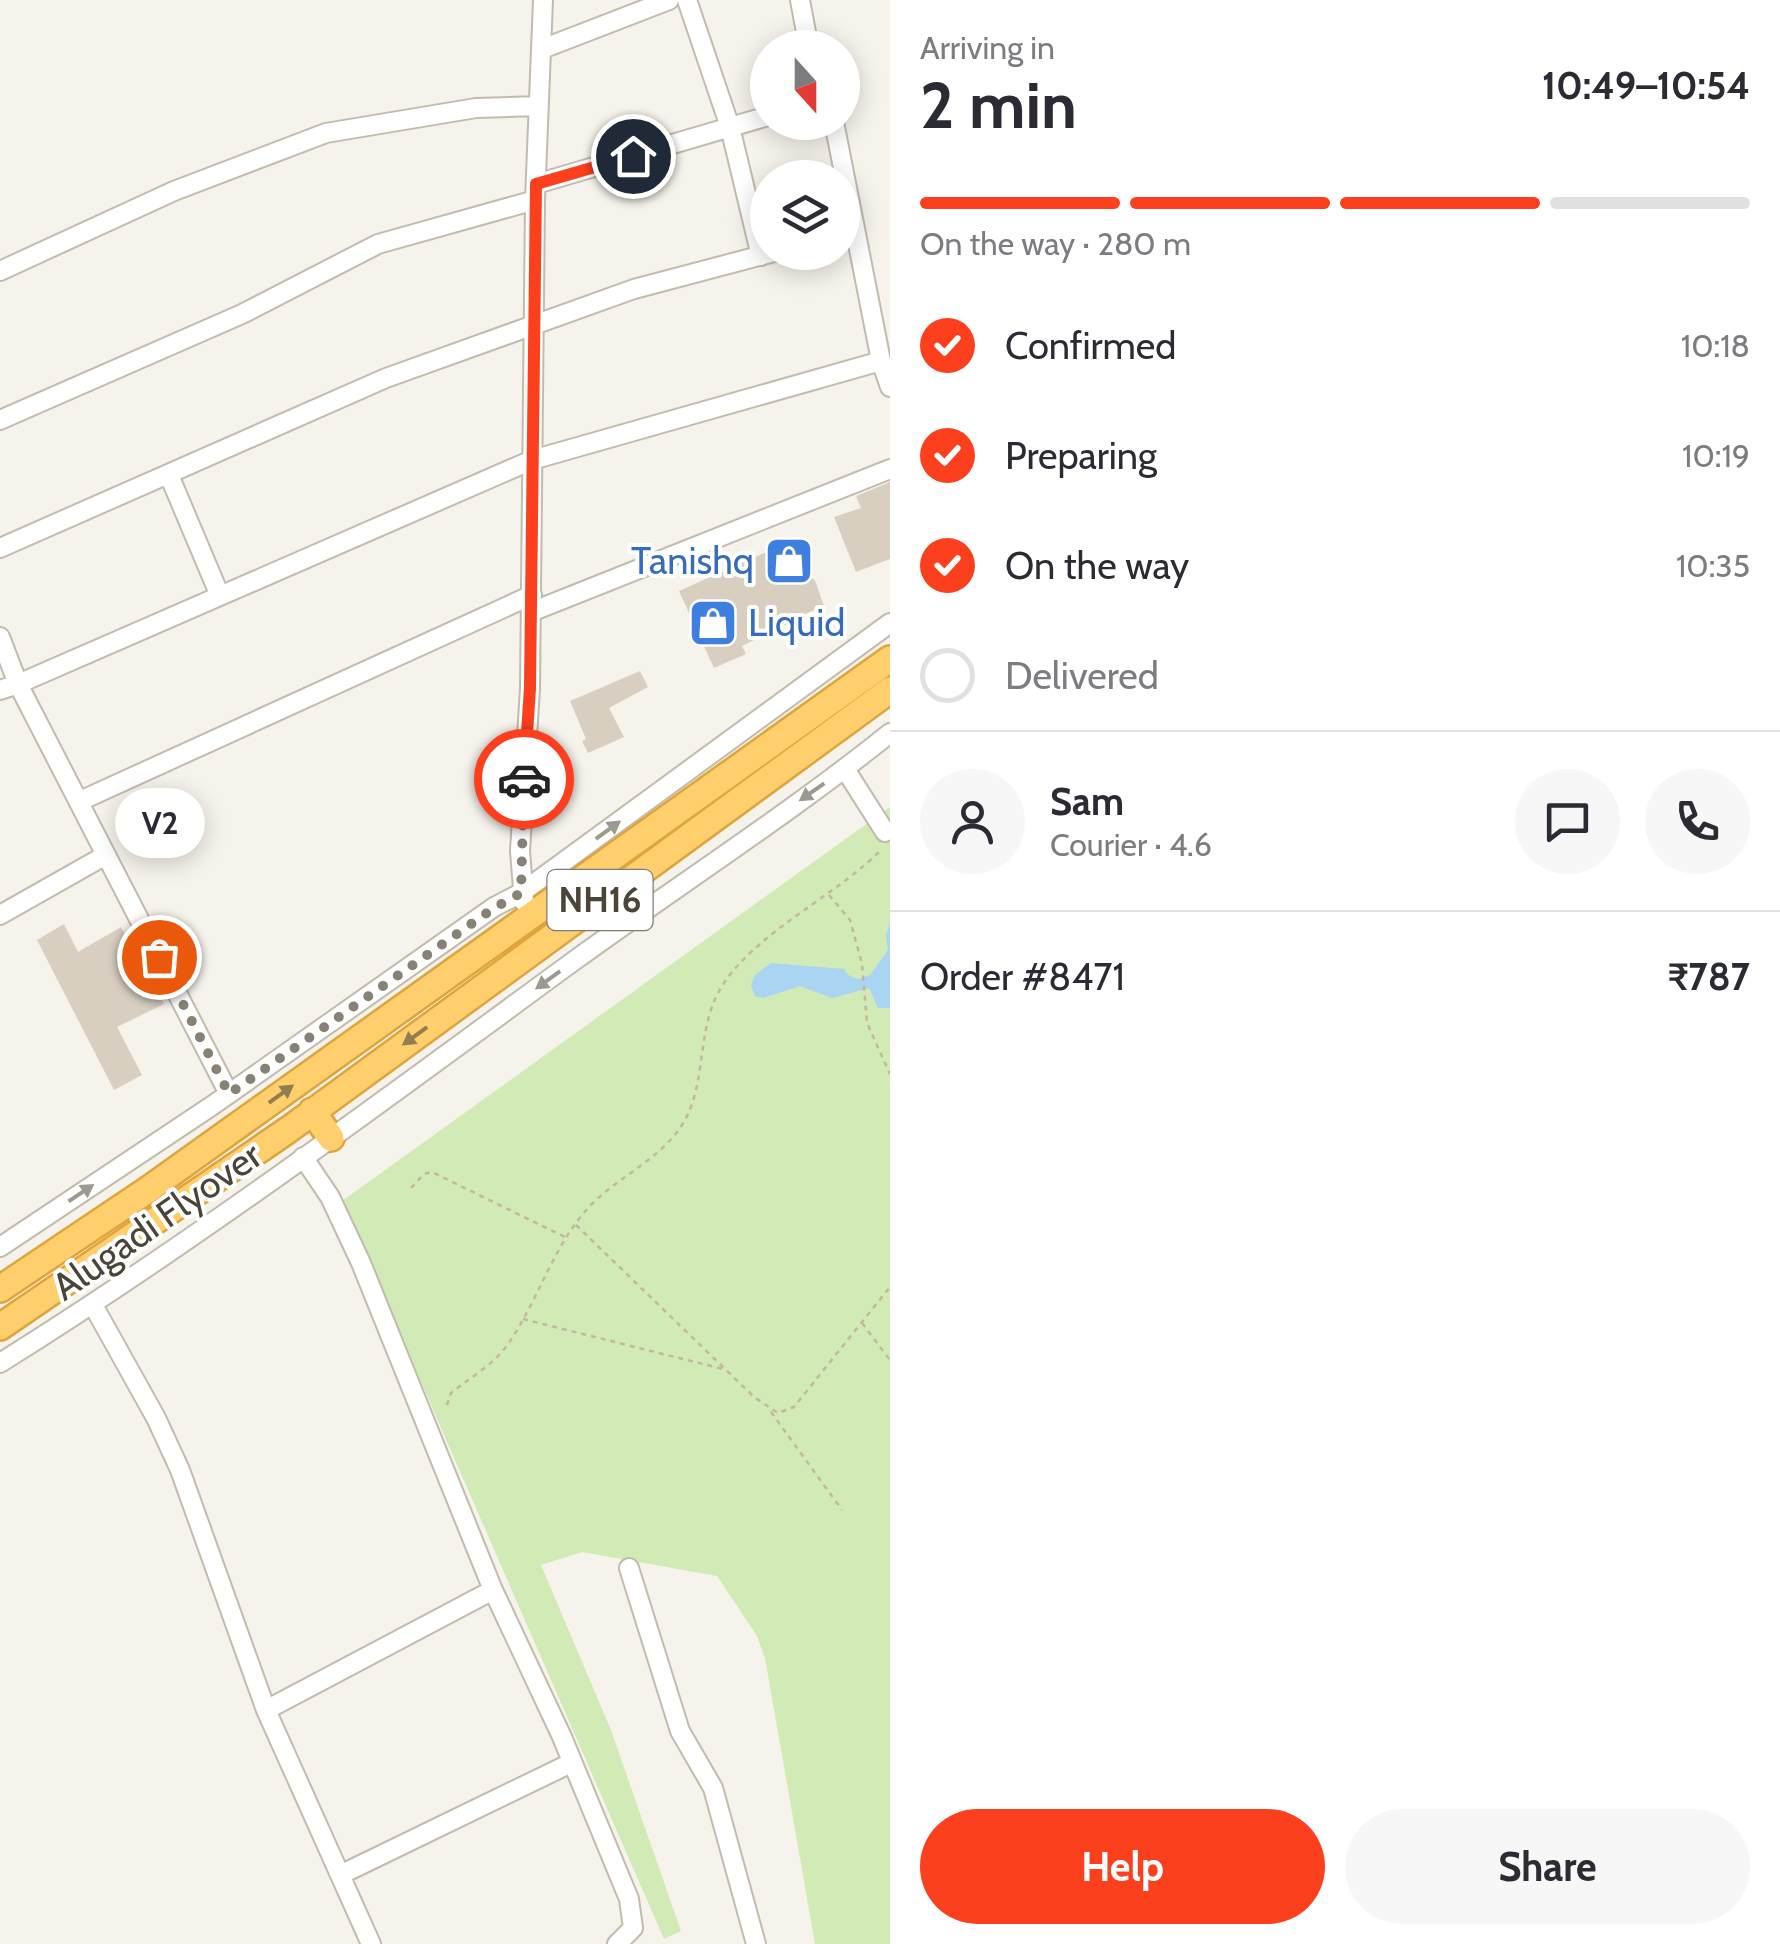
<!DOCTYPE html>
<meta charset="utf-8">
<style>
:root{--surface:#fff;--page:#f7f7f7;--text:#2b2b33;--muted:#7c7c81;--line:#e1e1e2;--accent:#fc3f1d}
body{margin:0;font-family:Cabin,sans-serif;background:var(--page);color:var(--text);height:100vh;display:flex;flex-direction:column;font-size:38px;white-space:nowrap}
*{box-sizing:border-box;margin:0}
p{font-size:32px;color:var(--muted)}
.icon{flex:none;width:55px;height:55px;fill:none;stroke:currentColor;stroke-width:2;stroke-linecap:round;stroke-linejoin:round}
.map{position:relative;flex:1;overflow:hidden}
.side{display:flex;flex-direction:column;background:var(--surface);width:890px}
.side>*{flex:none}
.needle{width:65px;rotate:159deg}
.fabs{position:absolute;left:750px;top:30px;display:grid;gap:20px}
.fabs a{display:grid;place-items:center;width:110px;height:110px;border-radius:50%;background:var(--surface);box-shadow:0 5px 25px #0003;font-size:50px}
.pin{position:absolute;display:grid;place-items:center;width:85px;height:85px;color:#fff;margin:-42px;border:5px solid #fff;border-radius:50%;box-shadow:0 2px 10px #0007}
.courier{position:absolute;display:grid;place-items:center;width:100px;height:100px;margin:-50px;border:8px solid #fc3f1d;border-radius:50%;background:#fff;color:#222;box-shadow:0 2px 12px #0007}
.bubble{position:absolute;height:70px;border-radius:35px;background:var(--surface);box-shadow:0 5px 25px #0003;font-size:32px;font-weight:700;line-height:70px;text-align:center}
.head em{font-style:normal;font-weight:700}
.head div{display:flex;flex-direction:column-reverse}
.head{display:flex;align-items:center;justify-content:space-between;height:170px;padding:0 30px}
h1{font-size:65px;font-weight:700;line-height:75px}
.bar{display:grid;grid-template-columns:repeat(4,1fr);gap:15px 10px;align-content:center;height:120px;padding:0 30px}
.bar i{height:12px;border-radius:8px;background:var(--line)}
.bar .on{background:var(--accent)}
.bar p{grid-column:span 4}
.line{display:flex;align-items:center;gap:25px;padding:0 30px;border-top:2px solid var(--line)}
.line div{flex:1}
.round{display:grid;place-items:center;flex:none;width:105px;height:105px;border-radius:52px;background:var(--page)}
ol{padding:0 30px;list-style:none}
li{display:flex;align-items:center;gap:30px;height:110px}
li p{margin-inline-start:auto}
li .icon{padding:10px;border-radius:50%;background:var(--accent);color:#fff;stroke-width:4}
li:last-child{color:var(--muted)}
li i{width:55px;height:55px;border:5px solid var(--line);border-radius:50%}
.action{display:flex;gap:20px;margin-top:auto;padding:20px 30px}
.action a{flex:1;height:115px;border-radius:60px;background:var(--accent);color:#fff;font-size:40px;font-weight:700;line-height:115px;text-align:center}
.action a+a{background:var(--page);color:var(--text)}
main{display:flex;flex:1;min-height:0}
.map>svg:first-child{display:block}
.green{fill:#d2eab5}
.water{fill:#a9d4f2}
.building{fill:#d8cfc1}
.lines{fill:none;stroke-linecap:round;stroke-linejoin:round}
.minor-casing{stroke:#c2bbae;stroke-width:22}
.highway-casing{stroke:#e0a43c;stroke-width:30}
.path{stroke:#c4b79f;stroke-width:2.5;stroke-dasharray:5 5;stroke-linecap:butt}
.minor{stroke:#fff;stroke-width:18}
.highway{stroke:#ffcf6e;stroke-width:25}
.oneway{fill:#9c9892}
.oneway2{fill:#937c4e}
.done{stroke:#878178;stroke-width:10;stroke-dasharray:0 18}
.route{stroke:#fc3f1d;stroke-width:12}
.labels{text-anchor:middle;stroke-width:8;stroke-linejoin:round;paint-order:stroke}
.shield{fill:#fff;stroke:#817c74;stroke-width:2.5}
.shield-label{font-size:35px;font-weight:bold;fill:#4b4439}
.shop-label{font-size:38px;fill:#366cbe;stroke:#fff;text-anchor:end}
.street-label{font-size:38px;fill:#4b4439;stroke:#fff}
</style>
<main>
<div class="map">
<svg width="890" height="1944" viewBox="0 0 890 1944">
<rect width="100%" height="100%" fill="#f6f3ec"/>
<path class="green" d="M890 807V1944H815L765 1658 757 1636 717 1576 582 1552 541 1565 611 1730 681 1931 664 1939 342 1201Z"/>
<path class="water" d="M890 923V1008H878L869 988 832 998 800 986 763 998 755 996 751 985 755 975 771 963 844 969 848 975 858 979 870 975 888 950 886 935Z"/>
<path class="building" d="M890 482V559L856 572 834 517 861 508 856 496Z
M792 537 808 576 815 580 824 606 788 621 789 623 742 646 746 654 714 668 679 591 771 550 769 546Z
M640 671 648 687 609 708 624 737 588 753 582 741 586 739 570 701Z
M64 924 78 952 121 927 143 966 146 964 164 1004 117 1027 142 1075 114 1090 37 940Z"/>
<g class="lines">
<g class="minor-casing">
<path id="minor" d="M687 0 730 127 761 256
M800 0 809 48
M542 49 669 0
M834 122 881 361 890 387
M536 184 768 116
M0 271 174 191 326 133 476 108 539 106
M0 420 242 314 378 244 535 200
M169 475 220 596
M0 548 386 378 634 289 774 252
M531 612 890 469
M0 637 18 684 532 460 881 361
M0 690 18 684 229 1094
M845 769 885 832
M80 801 532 595
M524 902 520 851 530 688 535 200 543 0
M0 915 106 855
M303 1157 330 1197 361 1263 493 1590 562 1737 629 1899 633 1928 617 1944
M0 1247 213 1105 494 907 521 893 890 623
M93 1305 156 1418 180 1470 266 1710 371 1944
M0 1363C197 1240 384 1100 571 963 677 886 788 815 890 733
M629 1568 680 1731 713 1788 756 1944
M266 1710 493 1590
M340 1875 571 1763"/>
</g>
<g class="highway-casing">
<path id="highway" d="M312 1111 331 1138
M0 1289 149 1189 890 659
M0 1327 288 1130 890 690"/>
</g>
<path class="path" d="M829 895 850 920 862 964 867 1023 890 1074
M411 1188 424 1174 432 1172 567 1238
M576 1225 754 1397 778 1413 794 1407 890 1287
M523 1319 723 1369
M862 1323 890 1360
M447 1405 451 1393C468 1379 496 1363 508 1344 538 1301 553 1246 589 1207 620 1174 668 1157 688 1114 707 1072 697 1022 724 983 759 931 835 896 880 851
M771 1412 842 1510"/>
<use href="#minor" class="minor"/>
<use href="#highway" class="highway"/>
</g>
<defs><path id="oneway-solid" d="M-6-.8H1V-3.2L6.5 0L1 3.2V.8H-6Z" transform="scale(2.5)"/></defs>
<g class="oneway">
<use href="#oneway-solid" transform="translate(812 792) rotate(145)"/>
<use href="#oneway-solid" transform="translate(608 830) rotate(-36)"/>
<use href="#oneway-solid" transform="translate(548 980) rotate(144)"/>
<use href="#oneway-solid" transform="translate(81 1193) rotate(-34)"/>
</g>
<g class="oneway2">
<use href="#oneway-solid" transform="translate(415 1036) rotate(144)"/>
<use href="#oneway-solid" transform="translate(281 1094) rotate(-36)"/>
</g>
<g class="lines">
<path class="done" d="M159 957 229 1094 494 908 521 893 524 779"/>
<path class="route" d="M524 779 530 688 536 184 633 156"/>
</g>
<defs>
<g id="shop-square" transform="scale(2.5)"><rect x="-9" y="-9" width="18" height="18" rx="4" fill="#3f7fe0" stroke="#fff"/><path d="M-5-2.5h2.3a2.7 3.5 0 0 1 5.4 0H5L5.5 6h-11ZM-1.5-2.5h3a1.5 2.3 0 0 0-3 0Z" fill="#fff"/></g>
</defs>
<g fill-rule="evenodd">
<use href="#shop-square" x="789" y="561"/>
<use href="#shop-square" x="713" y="623"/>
</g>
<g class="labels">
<rect class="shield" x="547.5" y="870" width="105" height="60" rx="8"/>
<g class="shield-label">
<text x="600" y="912">NH16</text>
</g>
<g class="shop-label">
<text x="754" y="574">Tanishq</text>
<text x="748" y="636" text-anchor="start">Liquid</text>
</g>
<g class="street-label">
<text transform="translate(157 1221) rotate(-35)" y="13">Alugadi Flyover</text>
</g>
</g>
</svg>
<div class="fabs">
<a><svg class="needle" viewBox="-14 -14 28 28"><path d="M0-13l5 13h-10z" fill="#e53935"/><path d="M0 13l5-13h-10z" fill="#7c7c81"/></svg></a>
<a><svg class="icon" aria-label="layers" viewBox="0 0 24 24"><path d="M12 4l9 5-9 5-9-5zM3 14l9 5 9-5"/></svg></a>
</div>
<div class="pin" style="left:159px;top:957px;background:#ea580c"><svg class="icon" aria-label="bag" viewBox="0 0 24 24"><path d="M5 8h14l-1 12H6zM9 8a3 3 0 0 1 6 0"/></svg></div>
<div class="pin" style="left:633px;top:156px;background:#1f2937"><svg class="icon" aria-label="home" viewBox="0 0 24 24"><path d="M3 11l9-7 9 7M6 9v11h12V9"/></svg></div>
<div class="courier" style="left:524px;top:779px"><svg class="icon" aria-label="car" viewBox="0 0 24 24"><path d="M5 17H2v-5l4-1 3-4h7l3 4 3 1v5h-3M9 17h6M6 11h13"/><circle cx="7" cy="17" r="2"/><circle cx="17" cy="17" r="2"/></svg></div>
<div class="bubble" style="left:115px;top:788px;width:90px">V2</div>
</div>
<section class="side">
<div class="head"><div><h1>2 min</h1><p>Arriving in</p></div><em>10:49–10:54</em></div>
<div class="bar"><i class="on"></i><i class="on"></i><i class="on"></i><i></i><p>On the way · 280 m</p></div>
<ol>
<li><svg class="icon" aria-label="check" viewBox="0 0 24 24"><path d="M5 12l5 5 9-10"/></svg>Confirmed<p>10:18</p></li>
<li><svg class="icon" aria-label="check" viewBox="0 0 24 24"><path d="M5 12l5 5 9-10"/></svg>Preparing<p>10:19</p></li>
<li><svg class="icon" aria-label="check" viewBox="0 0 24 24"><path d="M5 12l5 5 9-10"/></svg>On the way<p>10:35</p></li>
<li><i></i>Delivered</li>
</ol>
<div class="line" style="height:180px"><a class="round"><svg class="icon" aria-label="person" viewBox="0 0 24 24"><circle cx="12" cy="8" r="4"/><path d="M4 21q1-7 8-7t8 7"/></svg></a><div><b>Sam</b><p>Courier · 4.6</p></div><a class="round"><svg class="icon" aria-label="chat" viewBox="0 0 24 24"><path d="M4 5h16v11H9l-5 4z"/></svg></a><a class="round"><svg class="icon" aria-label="phone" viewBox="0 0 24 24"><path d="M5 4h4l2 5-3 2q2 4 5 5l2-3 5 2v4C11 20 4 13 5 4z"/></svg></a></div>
<div class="line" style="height:130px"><div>Order #8471</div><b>₹787</b></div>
<div class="action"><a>Help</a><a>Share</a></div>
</section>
</main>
